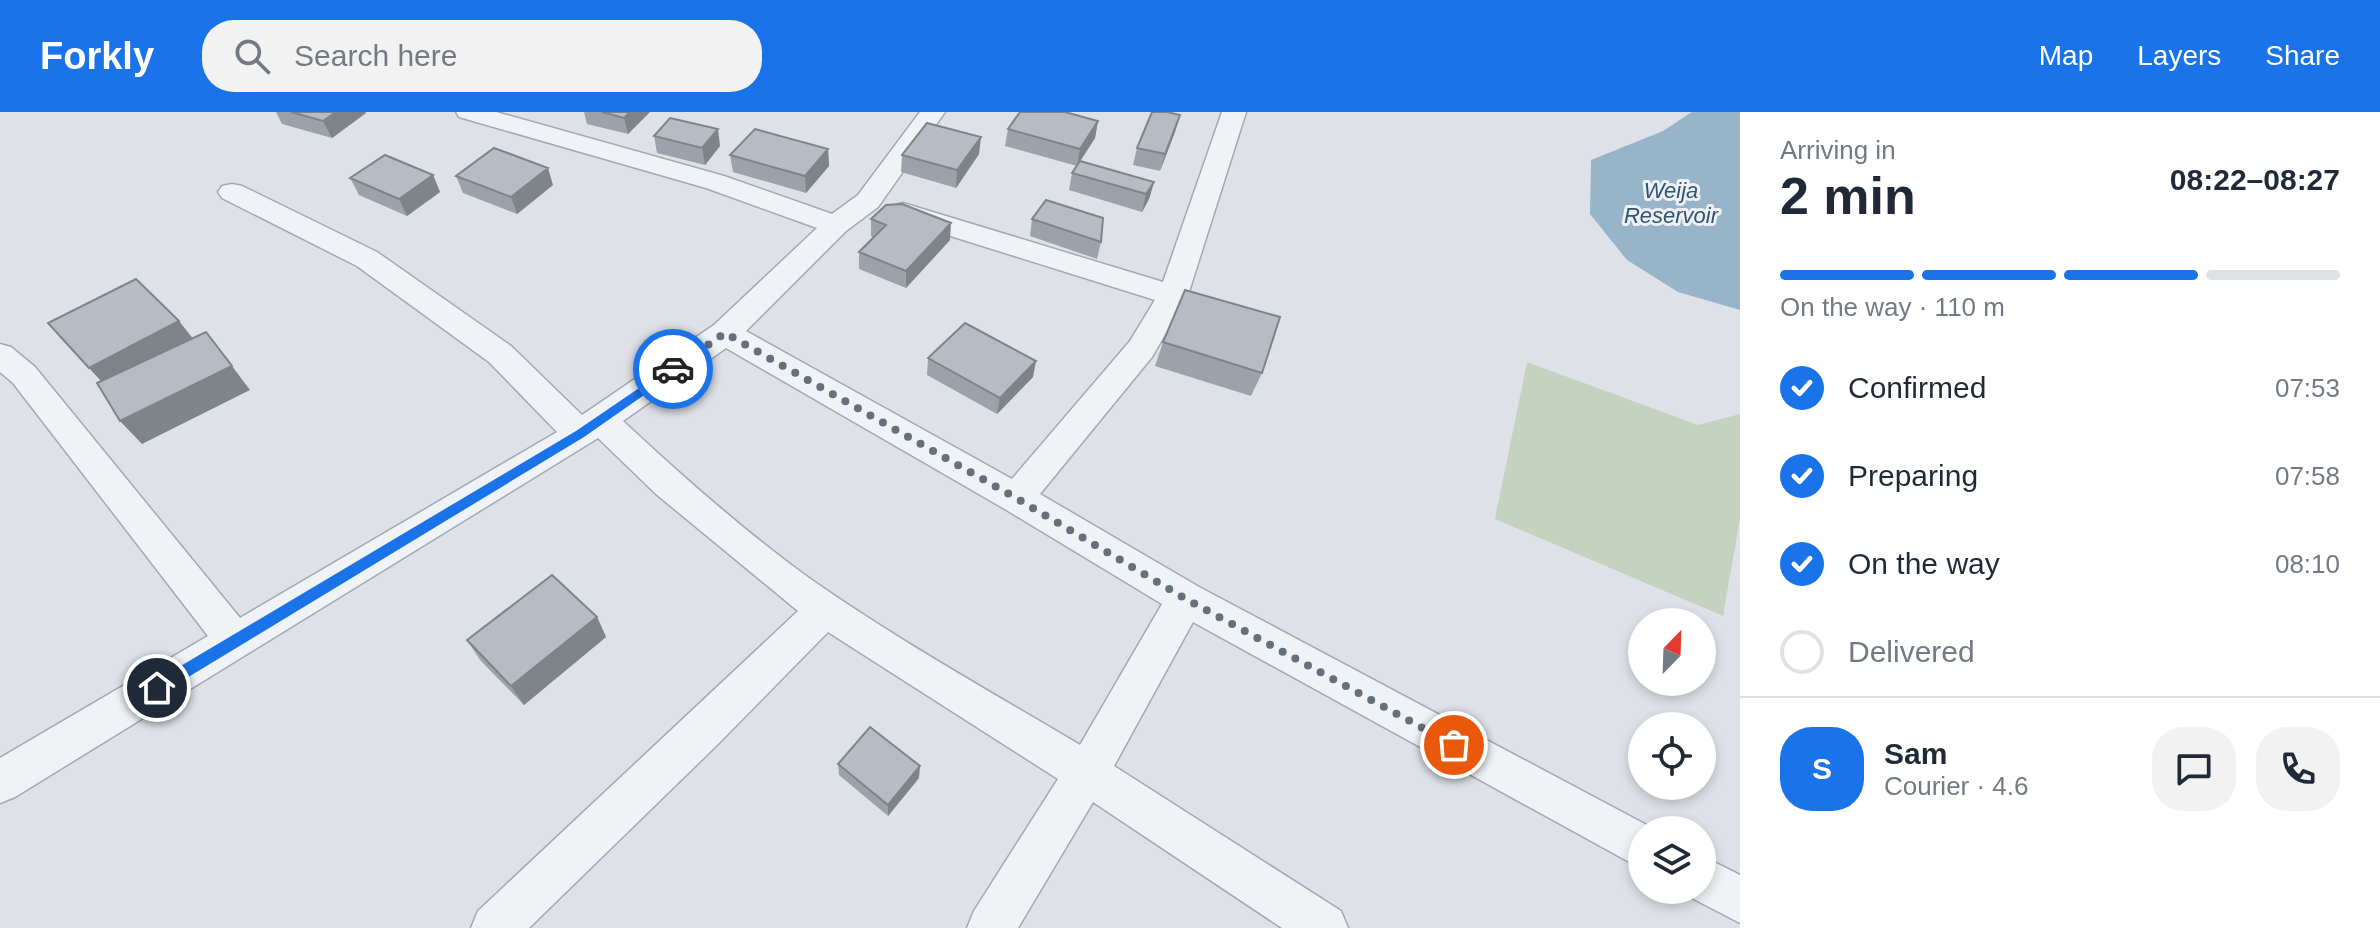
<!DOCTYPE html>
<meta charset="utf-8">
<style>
:root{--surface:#fff;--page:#f2f2f3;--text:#1f2937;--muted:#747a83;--line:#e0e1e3;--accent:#1a73e8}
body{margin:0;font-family:Arial,sans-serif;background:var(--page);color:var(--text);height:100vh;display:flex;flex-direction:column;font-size:30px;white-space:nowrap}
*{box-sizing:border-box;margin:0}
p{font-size:26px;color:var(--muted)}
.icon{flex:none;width:44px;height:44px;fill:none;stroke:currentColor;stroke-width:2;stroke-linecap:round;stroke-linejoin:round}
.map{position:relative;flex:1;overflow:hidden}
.panel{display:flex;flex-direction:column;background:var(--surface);width:640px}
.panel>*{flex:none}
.needle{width:52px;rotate:23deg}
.buttons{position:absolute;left:1628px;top:496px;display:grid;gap:16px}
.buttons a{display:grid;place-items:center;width:88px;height:88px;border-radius:50%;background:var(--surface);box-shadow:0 4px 12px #0003;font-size:40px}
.pin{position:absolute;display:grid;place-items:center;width:68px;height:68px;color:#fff;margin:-34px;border:4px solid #fff;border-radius:50%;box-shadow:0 2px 8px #0007}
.courier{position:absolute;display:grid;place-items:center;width:80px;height:80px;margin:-40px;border:6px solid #1a73e8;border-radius:50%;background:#fff;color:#222;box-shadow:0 2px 10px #0007}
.summary em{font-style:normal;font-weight:700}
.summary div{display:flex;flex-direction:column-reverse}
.summary{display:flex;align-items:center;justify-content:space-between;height:136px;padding:0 40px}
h1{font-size:52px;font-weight:700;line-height:60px}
.bar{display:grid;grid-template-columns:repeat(4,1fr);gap:12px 8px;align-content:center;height:96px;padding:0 40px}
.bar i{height:10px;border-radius:6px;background:var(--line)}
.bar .selected{background:var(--accent)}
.bar p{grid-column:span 4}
.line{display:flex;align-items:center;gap:20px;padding:0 40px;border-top:2px solid var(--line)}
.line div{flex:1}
.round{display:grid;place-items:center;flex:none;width:84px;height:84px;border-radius:32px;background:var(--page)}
ol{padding:0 40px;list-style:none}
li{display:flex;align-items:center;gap:24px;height:88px}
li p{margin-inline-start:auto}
li .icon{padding:8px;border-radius:50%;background:var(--accent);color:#fff;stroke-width:4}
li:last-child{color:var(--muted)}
li i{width:44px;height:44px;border:4px solid var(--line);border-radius:50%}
header{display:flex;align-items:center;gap:48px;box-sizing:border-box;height:112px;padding:0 40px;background:var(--accent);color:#fff}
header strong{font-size:38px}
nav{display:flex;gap:44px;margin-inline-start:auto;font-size:28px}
.search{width:560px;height:72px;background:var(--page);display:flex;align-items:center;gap:20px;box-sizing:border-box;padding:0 28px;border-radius:32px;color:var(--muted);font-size:30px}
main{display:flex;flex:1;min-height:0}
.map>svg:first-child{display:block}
.green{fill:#c5d2bf}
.water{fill:#98b4c8}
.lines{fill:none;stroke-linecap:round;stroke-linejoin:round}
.street-casing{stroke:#a3a9b2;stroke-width:3}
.street{fill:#f0f3f6;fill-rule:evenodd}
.wall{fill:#9ca2a9}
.shaded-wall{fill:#7f8489}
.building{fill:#b5bcc4;stroke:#7f8489;stroke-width:2}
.route{fill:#1a73e8}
.done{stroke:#676f7a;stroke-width:8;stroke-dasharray:0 14.4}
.labels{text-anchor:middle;stroke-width:6;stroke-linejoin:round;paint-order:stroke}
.far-water-label{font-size:22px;font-style:italic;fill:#315473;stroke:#edf1f5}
</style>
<header>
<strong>Forkly</strong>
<div class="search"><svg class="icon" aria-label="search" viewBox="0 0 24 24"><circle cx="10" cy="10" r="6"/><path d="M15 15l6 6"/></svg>Search here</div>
<nav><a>Map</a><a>Layers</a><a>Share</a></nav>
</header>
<main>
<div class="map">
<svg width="1740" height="816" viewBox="0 0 1740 816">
<rect width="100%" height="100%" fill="#dee2e8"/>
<path class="green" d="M1527 250 1698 313 1740 302V406L1723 504 1495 407Z"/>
<path class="water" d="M1692 0H1740V198L1678 180 1627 148 1590 102 1591 48 1663 19Z"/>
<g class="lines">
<g class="street-casing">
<path id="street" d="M456 0H496L724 64 832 102 858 83 920 0H945L878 95 846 119 746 219 1012 367 1130 229 1155 188 893 106 889 100 893 94 903 91 1163 170 1222 0H1246L1188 183 1152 245 1040 382 1199 475 1656 718H1642V757L1193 510 1114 654 1341 799 1348 816H1282L1093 690 1018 816H967L974 799 1058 667 828 520 718 632 529 816H471L478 799 798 499 656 382 598 326 15 685 0 691V646L208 524 13 271 0 260V232L11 235 35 255 240 506 557 320 489 250 357 154 222 86 218 80 222 74 232 72 242 74 377 140 511 234 582 303 714 213 817 116 706 76 459 5ZM726 236 1003 396 1162 492 1080 633C989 579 896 527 809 466 744 419 682 364 623 309Z
M1702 744 1740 763V811L1686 783 1684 778H1702Z"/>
</g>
<use href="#street" class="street"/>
</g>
<path class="wall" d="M276 0H365L366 1 332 26 282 12Z
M584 0H650L628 22 587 12Z
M1180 3 1175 20 1160 59 1133 53 1137 36Z
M1098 9 1095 26 1079 51 1154 70 1149 87 1142 100 1069 78 1072 61 1077 54 1005 34 1008 17Z
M654 24 720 34 705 53 657 41Z
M828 37 829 54 806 81 733 60 730 43Z
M979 42 956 76 901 60 902 43Z
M433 63 440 80 407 104 359 83 350 66Z
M456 64 553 73 517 102 463 81Z
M871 107 950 128 906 176 859 157V140L873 126 871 124Z
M1032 107 1101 130 1097 147 1030 124Z
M1163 230 1262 261 1251 284 1155 254Z
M928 246 1033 265 997 302 927 263Z
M597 505 606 525 524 593 480 548 467 528Z
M838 652 919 666 888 704 839 663Z"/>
<path class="shaded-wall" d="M336 0H365L366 1 332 26 323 9Z
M630 0H650L628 22 624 6Z
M1180 3 1175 20 1160 59 1165 42Z
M1098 9 1095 26 1077 54 1080 37Z
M718 17 720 34 705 53 702 36Z
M981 25 979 42 956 76 957 58Z
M828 37 829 54 806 81 805 64Z
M548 56 553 73 517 102 511 85Z
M433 63 440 80 407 104 399 87Z
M1154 70 1149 87 1142 100 1146 82Z
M951 111 950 128 906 176V159Z
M179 209 198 233 111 280 89 256Z
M1036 249 1033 265 997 302 1000 286Z
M232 254 250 278 142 332 120 309Z
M597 505 606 525 524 593 511 574Z
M920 654 919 666 888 704V693Z"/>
<path class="building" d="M291 0H336L323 9Z
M602 0H630L624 6Z
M1020 0H1065L1098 9 1080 37 1008 17Z
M1152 0H1167L1180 3 1165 42 1137 36Z
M670 6 718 17 702 36 654 24Z
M927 11 981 25 957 58 902 43Z
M755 17 828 37 805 64 730 43Z
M494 36 548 56 511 85 456 64Z
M385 43 433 63 399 87 350 66Z
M1080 49 1154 70 1146 82 1072 61Z
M1046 88 1103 106 1101 130 1032 107Z
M902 92 951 111 906 159 859 140 886 113 871 107 886 93Z
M136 167 179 209 89 256 48 211Z
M1185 178 1280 205 1262 261 1163 230Z
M965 211 1036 249 1000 286 928 246Z
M206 220 232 254 120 309 97 271Z
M552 463 597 505 511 574 467 528Z
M870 615 920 654 888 693 838 652Z"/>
<path class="route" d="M673 253 679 257 677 260 584 325 162 581H152V571L576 319Z"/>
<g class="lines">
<path class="done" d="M673 257 725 221 1016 386 1186 487 1454 633"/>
</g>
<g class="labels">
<g class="far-water-label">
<text x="1671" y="86">Weija<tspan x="1671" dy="25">Reservoir</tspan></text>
</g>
</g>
</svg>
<div class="buttons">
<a><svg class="needle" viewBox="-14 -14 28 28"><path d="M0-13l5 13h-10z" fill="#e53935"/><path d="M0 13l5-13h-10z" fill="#747a83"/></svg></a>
<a><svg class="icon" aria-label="locate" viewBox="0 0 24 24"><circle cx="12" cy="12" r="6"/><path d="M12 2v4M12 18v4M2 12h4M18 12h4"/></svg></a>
<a><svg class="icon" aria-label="layers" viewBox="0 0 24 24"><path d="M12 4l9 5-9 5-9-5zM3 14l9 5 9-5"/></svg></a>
</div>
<div class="pin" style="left:1454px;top:633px;background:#ea580c"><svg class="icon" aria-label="bag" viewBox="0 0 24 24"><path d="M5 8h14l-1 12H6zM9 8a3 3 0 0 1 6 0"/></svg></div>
<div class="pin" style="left:157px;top:576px;background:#1f2937"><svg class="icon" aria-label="home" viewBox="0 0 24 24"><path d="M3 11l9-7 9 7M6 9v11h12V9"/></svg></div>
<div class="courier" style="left:673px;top:257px"><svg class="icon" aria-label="car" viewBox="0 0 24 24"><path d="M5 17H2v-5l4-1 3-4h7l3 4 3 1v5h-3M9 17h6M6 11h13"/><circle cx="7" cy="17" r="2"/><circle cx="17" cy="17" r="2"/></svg></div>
</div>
<section class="panel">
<div class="summary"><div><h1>2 min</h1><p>Arriving in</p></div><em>08:22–08:27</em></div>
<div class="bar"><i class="selected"></i><i class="selected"></i><i class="selected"></i><i></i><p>On the way · 110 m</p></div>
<ol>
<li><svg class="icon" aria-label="check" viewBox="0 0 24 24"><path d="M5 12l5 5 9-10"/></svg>Confirmed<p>07:53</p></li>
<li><svg class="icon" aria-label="check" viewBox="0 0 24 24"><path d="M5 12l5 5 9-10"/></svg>Preparing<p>07:58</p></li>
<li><svg class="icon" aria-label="check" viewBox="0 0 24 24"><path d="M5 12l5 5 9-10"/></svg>On the way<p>08:10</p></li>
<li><i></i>Delivered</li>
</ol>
<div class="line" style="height:144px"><b class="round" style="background:var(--accent);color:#fff">S</b><div><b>Sam</b><p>Courier · 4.6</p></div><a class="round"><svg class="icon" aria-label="chat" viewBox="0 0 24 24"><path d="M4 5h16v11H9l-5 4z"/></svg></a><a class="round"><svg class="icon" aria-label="phone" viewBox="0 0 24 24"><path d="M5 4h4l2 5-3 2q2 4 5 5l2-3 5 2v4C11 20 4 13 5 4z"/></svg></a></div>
</section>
</main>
